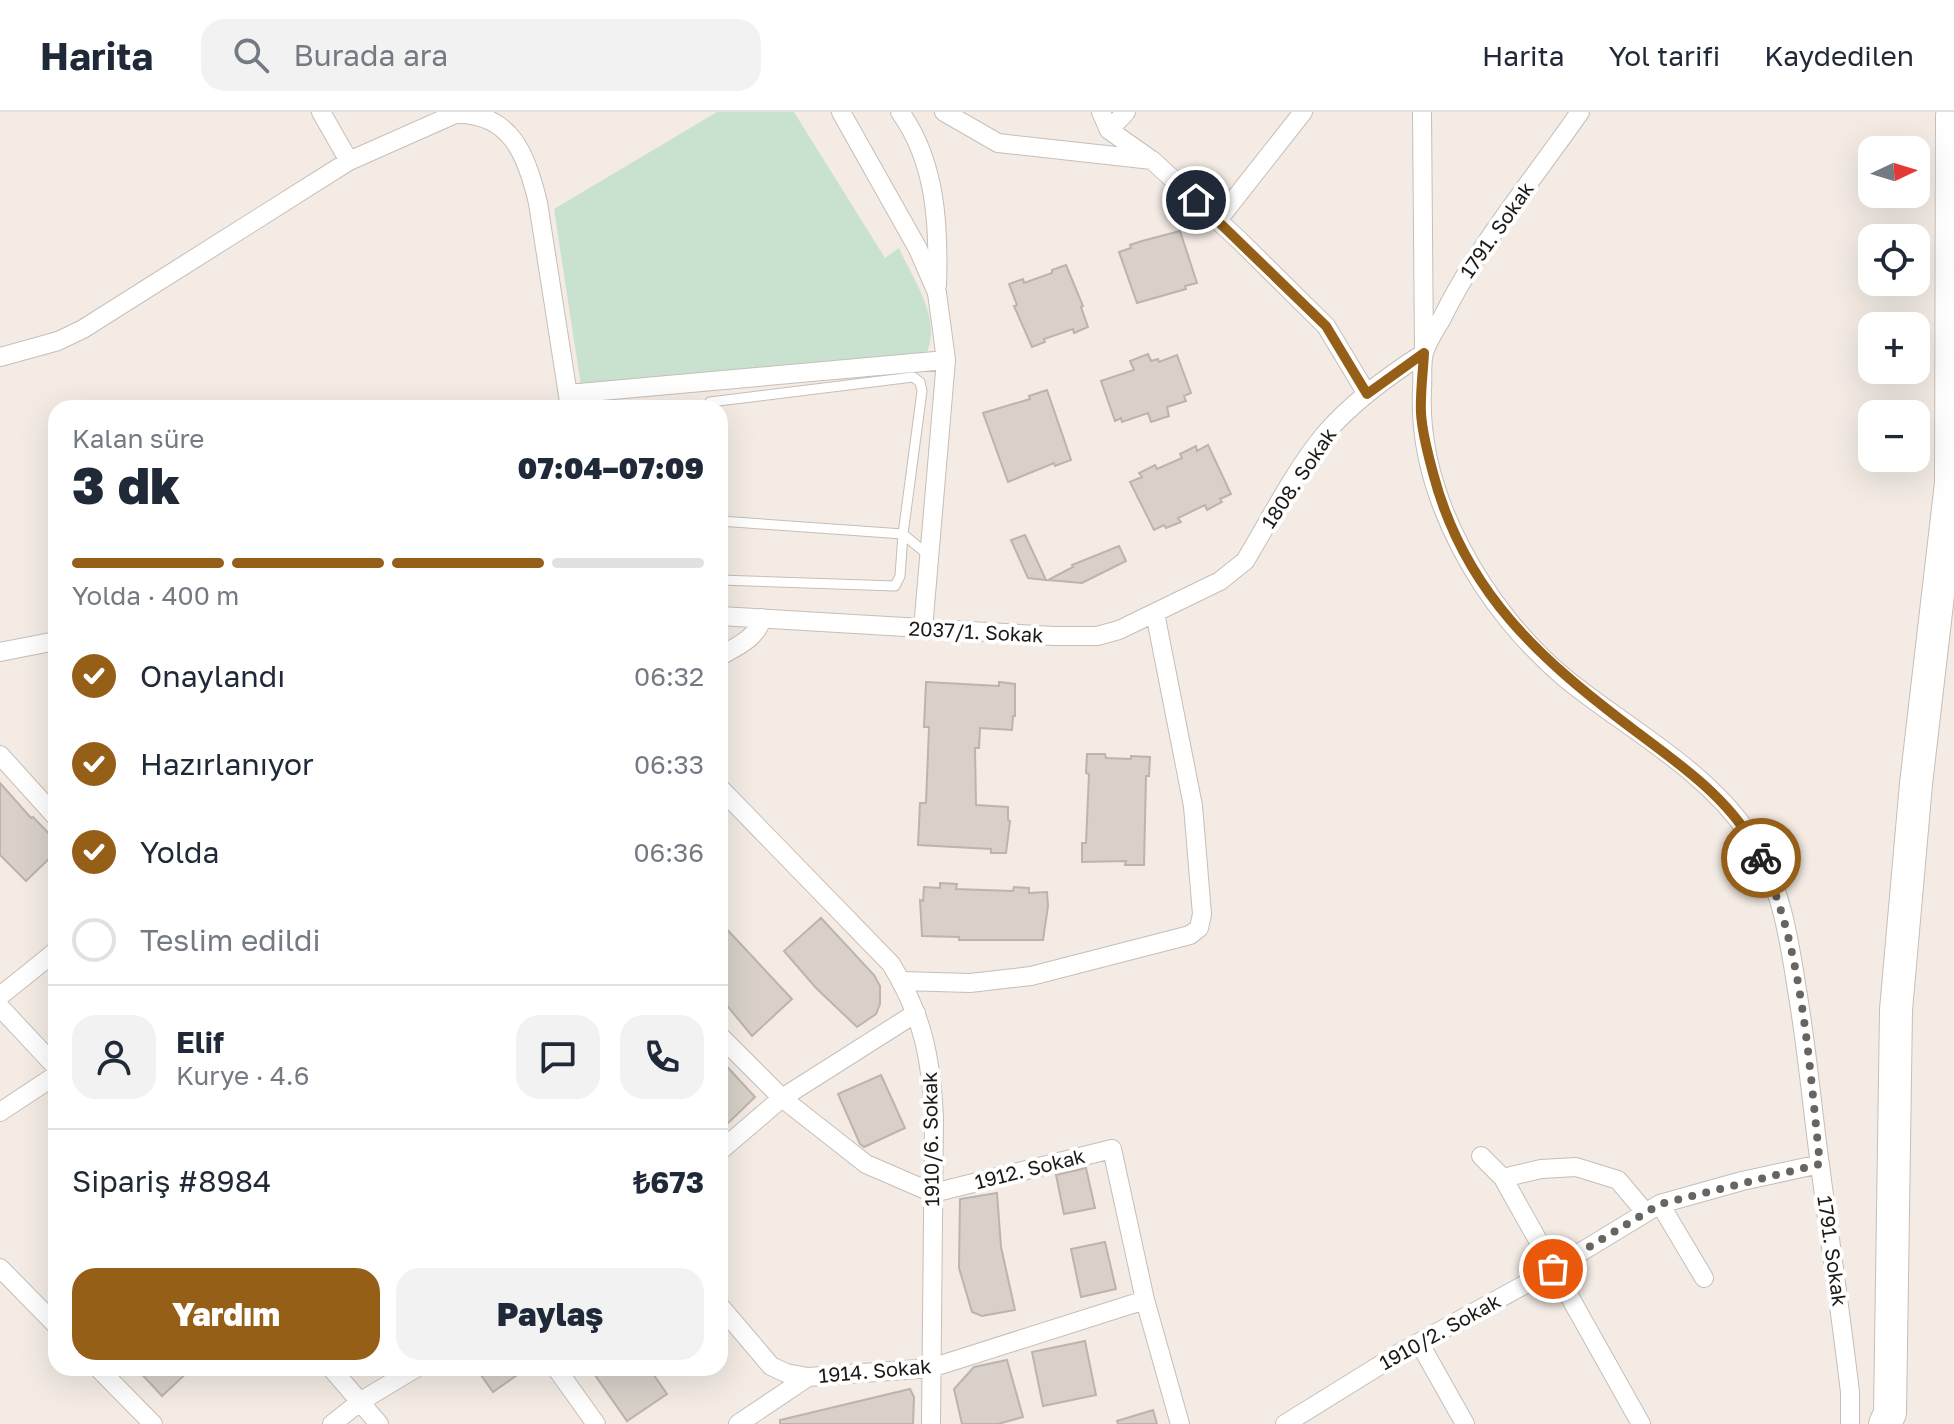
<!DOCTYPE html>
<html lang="tr">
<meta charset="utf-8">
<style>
:root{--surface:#fff;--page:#f2f2f3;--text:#1f2937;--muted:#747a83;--line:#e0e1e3;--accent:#965f17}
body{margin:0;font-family:"Golos Text",sans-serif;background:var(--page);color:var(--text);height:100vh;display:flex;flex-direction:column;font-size:30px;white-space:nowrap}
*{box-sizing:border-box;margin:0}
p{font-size:26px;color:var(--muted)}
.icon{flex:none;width:44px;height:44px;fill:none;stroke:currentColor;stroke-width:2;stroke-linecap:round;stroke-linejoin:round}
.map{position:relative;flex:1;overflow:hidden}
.drawer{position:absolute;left:48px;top:288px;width:680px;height:976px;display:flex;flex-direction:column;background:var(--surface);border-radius:24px;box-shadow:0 8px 32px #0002}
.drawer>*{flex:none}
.needle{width:52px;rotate:86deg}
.controls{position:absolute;left:1858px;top:24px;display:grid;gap:16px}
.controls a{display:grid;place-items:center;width:72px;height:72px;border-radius:16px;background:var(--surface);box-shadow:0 8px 32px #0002;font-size:40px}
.pin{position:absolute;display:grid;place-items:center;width:68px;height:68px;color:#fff;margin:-34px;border:4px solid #fff;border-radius:50%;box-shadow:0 2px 8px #0007}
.courier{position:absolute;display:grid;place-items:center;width:80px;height:80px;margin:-40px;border:6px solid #965f17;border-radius:50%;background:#fff;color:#222;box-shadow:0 2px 10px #0007}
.headline em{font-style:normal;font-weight:800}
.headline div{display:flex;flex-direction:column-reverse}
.headline{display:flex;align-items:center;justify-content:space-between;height:136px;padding:0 24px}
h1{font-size:52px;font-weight:800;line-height:60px}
.bar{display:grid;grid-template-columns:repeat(4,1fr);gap:12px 8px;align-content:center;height:96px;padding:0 24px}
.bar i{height:10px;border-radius:6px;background:var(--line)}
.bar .on{background:var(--accent)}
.bar p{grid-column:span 4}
.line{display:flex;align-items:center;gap:20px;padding:0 24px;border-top:2px solid var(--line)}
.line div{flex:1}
.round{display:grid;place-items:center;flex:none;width:84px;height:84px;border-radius:24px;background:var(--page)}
ol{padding:0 24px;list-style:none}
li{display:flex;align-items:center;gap:24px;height:88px}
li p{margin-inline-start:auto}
li .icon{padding:8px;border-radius:50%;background:var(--accent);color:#fff;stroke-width:4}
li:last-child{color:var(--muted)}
li i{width:44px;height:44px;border:4px solid var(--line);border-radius:50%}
.primary-button{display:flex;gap:16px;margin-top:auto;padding:16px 24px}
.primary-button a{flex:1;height:92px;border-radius:24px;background:var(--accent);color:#fff;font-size:32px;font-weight:800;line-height:92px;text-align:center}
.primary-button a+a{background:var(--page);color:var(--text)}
header{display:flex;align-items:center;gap:48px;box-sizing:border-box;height:112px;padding:0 40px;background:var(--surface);border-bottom:2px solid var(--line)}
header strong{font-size:38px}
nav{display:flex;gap:44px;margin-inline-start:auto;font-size:28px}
.search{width:560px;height:72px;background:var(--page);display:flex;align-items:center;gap:20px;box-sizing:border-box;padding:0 28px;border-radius:24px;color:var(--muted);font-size:30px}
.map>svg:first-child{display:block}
.green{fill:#c9e2d0}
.building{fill:#d8d0c9;stroke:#bcb4ad;stroke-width:2}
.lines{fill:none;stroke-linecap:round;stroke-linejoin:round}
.service-casing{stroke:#c6beb7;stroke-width:11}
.minor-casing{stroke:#c6beb7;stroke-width:20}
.motorway-casing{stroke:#c6beb7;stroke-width:34}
.service{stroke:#fff;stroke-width:9}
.minor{stroke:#fff;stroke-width:18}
.motorway{stroke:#fff;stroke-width:32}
.done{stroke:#68645f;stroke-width:8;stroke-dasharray:0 14.4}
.route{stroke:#965f17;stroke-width:10}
.labels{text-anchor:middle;stroke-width:8;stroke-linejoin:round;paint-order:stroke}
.street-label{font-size:20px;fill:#1d1b18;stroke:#fff}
</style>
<header>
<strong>Harita</strong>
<div class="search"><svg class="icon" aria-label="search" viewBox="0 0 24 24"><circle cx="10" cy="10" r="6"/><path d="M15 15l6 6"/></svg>Burada ara</div>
<nav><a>Harita</a><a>Yol tarifi</a><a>Kaydedilen</a></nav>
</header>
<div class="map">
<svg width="1954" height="1312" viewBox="0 0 1954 1312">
<rect width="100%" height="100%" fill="#f3ebe4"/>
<path class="green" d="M717 0H794L885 146 899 136C913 168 944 209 925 244L581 274 554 97Z"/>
<path class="building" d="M1180 119 1197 171 1185 174 1186 177 1137 191 1119 140 1131 136 1130 133 1142 129Z
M1066 153 1083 194 1081 195 1088 215 1074 221 1073 217 1044 227 1045 230 1032 235 1014 194 1017 193 1009 172 1023 167 1024 171 1052 161V158Z
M1148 242 1151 249 1158 247 1159 250 1177 243 1191 281 1184 284 1186 289 1167 295 1169 304 1151 310 1148 301 1122 310 1121 306 1115 309 1101 269 1134 258 1130 249Z
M1047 278 1071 348 1055 354 1054 351 1008 370 983 301 1030 287 1029 284Z
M1208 333 1231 382 1220 387 1222 390 1207 398 1205 393 1178 406 1181 410 1166 416 1164 413 1154 418 1130 370 1142 365 1139 361 1155 353 1157 357 1182 346 1180 342 1196 334 1197 339Z
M1025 423 1046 468 1028 466 1011 428Z
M1119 434 1126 449 1082 471 1048 468 1073 455 1072 453Z
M926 570 999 574V570L1015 572V604H1013L1012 618 980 616 979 636H975L976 693 1008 695V708L1010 709 1006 741H991V737L918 733 920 691H926L929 615H924Z
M1087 642H1105L1106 646 1131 647V644L1150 645 1149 664H1146L1144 753H1125L1126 749 1082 750V731H1086L1089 662 1086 661Z
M0 671 31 706 33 705 56 729V740L26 769 0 743Z
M940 771 957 772 956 777 1013 779 1014 775 1029 776V781L1047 780 1048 794 1043 828H959V825L922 824 920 788 923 789 924 775 940 776Z
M821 806 874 863 880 874V892L876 902 857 915 816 876 784 839Z
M720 810 792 887 752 924 720 885Z
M720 947 755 985 720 1019Z
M881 963 905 1016 864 1035 860 1032 838 982Z
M1086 1056 1095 1096 1064 1102 1056 1063Z
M997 1081 1001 1135 1015 1198 982 1204 972 1200 959 1156 960 1087Z
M1105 1130 1116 1177 1081 1185 1071 1137Z
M1085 1229 1096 1283 1043 1294 1032 1240Z
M1007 1248 1023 1305 998 1312H962L954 1277 974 1255Z
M136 1256H192L162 1284Z
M476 1256H527L493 1280Z
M590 1256H649L667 1282 627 1309Z
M910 1277 914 1285 913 1312H780V1308Z
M1153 1298 1157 1312H1118L1117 1309Z"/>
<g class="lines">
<g class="service-casing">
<path id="service" d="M710 296V290L913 265 920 270 922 279 903 422 900 464 895 474 720 468
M720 409 903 422 928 443"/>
</g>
<g class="minor-casing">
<path id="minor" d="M321 0 349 49
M841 0 918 137 937 181 940 203 946 248 923 517
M900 0C936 50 939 113 937 173
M944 0 998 31 1152 48
M1101 0 1109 18 1153 49 1239 128 1326 214 1367 282
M1580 0C1533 68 1477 134 1441 208 1435 218 1427 230 1424 241 1421 252 1423 267 1422 278 1417 385 1485 499 1565 566 1626 616 1705 656 1750 724 1780 769 1789 825 1797 878 1807 936 1812 995 1820 1053 1830 1129 1841 1204 1850 1280V1312
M1109 18 1126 0
M1218 108 1303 0
M0 245 58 229 83 217 349 49 455 2C511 0 527 44 538 91L570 296
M568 282 946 248
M720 504 1054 524H1097L1119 518 1220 469 1245 449C1270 408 1293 361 1324 323 1352 290 1388 264 1424 241L1422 0
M0 540 56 529
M720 544C738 534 757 526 762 506
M0 643 56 705
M720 676 891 852C923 904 931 946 934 1006L931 1312
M902 869 970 871 1031 864 1190 823 1199 816 1202 802 1193 694 1155 501
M0 884 56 839
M0 895 56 955
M720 924 782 986 866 1052 933 1081 1112 1037 1145 1188 1180 1312
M0 1000 56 963
M720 1039 782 986 916 901
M1481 1044 1503 1066 1641 1312
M1503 1066 1541 1057 1576 1055 1618 1068 1645 1100
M1660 1092 1704 1166
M0 1156 56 1213
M720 1194 771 1254 786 1261 808 1265 931 1256 1145 1188
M1420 1232 1465 1312
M98 1256 153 1312
M331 1256 379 1312
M556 1256 596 1312
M332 1312 361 1289 416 1256
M738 1312 808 1265
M1285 1312 1398 1242 1553 1157 1660 1092 1742 1069 1820 1052"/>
</g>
<g class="motorway-casing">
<path id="motorway" d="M1885 1312 1890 1301 1896 898 1916 672 1951 371 1952 4"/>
</g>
<use href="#service" class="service"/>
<use href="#minor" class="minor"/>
<use href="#motorway" class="motorway"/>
</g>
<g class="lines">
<path class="done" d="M1553 1157 1660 1092 1820 1052C1809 953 1803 836 1761 746"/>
<path class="route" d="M1196 88 1326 214 1367 282 1424 241C1423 261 1420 282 1421 301 1422 321 1428 342 1433 361 1464 480 1540 547 1634 618 1682 654 1735 690 1761 746"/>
</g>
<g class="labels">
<g class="street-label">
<text transform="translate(1497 118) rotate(-55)" y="7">1791. Sokak</text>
<text transform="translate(1299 366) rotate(-56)" y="7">1808. Sokak</text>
<text transform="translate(976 520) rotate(3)" y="7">2037/1. Sokak</text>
<text transform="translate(931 1027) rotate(-91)" y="7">1910/6. Sokak</text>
<text transform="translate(1030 1057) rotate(-14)" y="7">1912. Sokak</text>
<text transform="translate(1832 1139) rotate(82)" y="7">1791. Sokak</text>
<text transform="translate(1440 1220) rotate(-29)" y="7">1910/2. Sokak</text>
<text transform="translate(875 1259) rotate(-5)" y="7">1914. Sokak</text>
</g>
</g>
</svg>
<div class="controls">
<a><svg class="needle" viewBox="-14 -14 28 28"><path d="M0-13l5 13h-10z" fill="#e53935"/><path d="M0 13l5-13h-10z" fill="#747a83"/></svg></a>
<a><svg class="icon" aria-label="locate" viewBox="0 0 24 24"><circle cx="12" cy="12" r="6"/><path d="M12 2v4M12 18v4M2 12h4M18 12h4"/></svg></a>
<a>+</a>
<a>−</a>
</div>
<div class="pin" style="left:1553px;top:1157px;background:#ea580c"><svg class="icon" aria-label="bag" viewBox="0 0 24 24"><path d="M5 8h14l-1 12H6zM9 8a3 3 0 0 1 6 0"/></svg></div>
<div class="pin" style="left:1196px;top:88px;background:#1f2937"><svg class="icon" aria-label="home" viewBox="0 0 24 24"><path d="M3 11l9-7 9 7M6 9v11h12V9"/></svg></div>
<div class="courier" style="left:1761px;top:746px"><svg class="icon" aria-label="bike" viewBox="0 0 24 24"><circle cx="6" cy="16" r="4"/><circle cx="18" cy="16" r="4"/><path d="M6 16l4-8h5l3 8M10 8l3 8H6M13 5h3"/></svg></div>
<section class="drawer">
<div class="headline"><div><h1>3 dk</h1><p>Kalan süre</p></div><em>07:04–07:09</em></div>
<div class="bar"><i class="on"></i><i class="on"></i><i class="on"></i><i></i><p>Yolda · 400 m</p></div>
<ol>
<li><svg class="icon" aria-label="check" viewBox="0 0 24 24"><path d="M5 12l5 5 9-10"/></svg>Onaylandı<p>06:32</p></li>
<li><svg class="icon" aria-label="check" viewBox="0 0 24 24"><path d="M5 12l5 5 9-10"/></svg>Hazırlanıyor<p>06:33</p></li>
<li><svg class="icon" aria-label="check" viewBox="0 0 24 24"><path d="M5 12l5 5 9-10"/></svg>Yolda<p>06:36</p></li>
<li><i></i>Teslim edildi</li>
</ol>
<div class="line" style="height:144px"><a class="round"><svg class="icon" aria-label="person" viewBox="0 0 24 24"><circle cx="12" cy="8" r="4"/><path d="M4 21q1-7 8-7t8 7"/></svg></a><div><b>Elif</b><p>Kurye · 4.6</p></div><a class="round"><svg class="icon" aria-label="chat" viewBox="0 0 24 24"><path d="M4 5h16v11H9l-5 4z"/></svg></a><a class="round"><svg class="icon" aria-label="phone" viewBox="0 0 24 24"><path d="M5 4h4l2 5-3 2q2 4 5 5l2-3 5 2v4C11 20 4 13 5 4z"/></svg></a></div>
<div class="line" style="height:104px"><div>Sipariş #8984</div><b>₺673</b></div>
<div class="primary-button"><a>Yardım</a><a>Paylaş</a></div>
</section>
</div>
